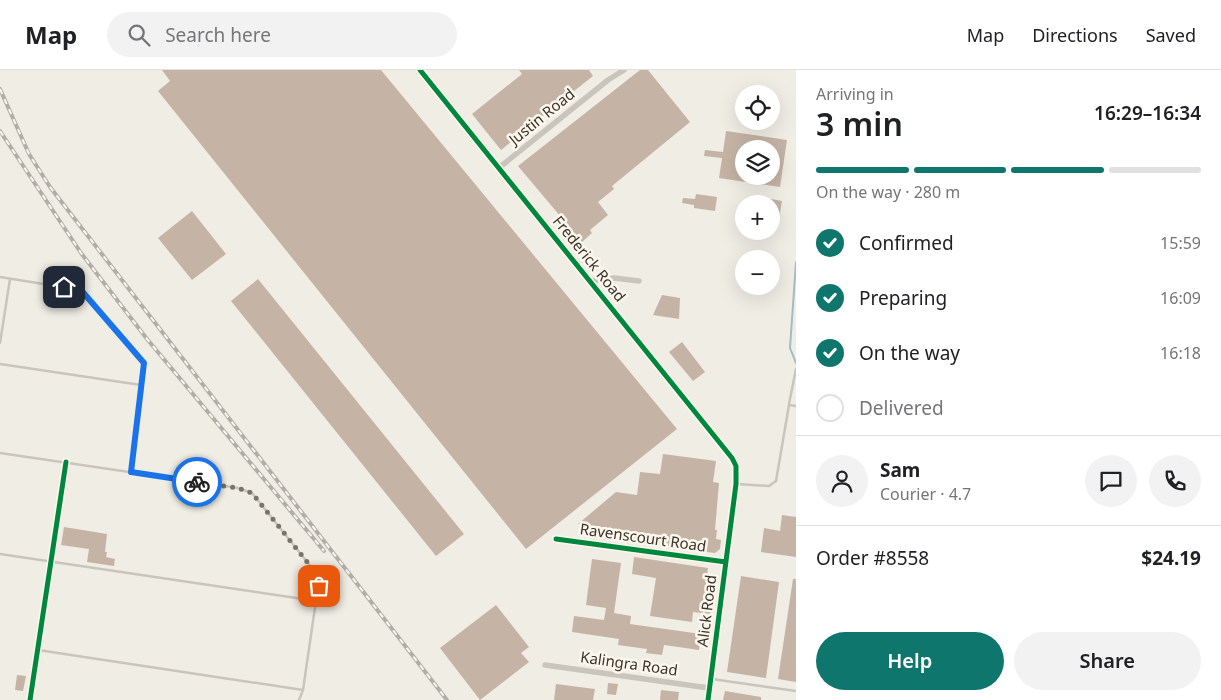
<!DOCTYPE html>
<meta charset="utf-8">
<style>
:root{--surface:#fff;--page:#f2f2f2;--text:#202124;--muted:#757577;--line:#e0e0e0;--accent:#0f766e}
body{margin:0;font-family:"Noto Sans",sans-serif;background:var(--page);color:var(--text);height:100vh;display:flex;flex-direction:column;font-size:19px;white-space:nowrap}
*{box-sizing:border-box;margin:0}
p{font-size:16px;color:var(--muted)}
.icon{flex:none;width:28px;height:28px;fill:none;stroke:currentColor;stroke-width:2;stroke-linecap:round;stroke-linejoin:round}
.map{position:relative;flex:1;overflow:hidden}
.sheet{display:flex;flex-direction:column;background:var(--surface);width:425px}
.sheet>*{flex:none}
.fabs{position:absolute;left:735px;top:15px;display:grid;gap:10px}
.fabs a{display:grid;place-items:center;width:45px;height:45px;border-radius:50%;background:var(--surface);box-shadow:0 5px 20px #0002;font-size:25px}
.pin{position:absolute;display:grid;place-items:center;width:42px;height:42px;color:#fff;margin:-21px;border-radius:10px;box-shadow:0 2px 8px #0006}
.courier{position:absolute;display:grid;place-items:center;width:50px;height:50px;margin:-25px;border:4px solid #1a73e8;border-radius:50%;background:#fff;color:#222;box-shadow:0 1px 6px #0007}
.summary em{font-style:normal;font-weight:600}
.summary div{display:flex;flex-direction:column-reverse}
.summary{display:flex;align-items:center;justify-content:space-between;height:85px;padding:0 20px}
h1{font-size:32px;font-weight:600;line-height:38px}
.bar{display:grid;grid-template-columns:repeat(4,1fr);gap:8px 5px;align-content:center;height:60px;padding:0 20px}
.bar i{height:6px;border-radius:4px;background:var(--line)}
.bar .current{background:var(--accent)}
.bar p{grid-column:span 4}
.line{display:flex;align-items:center;gap:12px;padding:0 20px;border-top:1px solid var(--line)}
.line div{flex:1}
.round{display:grid;place-items:center;flex:none;width:52px;height:52px;border-radius:26px;background:var(--page)}
ol{padding:0 20px;list-style:none}
li{display:flex;align-items:center;gap:15px;height:55px}
li p{margin-inline-start:auto}
li .icon{padding:5px;border-radius:50%;background:var(--accent);color:#fff;stroke-width:4}
li:last-child{color:var(--muted)}
li i{width:28px;height:28px;border:2px solid var(--line);border-radius:50%}
.action{display:flex;gap:10px;margin-top:auto;padding:10px 20px}
.action a{flex:1;height:58px;border-radius:30px;background:var(--accent);color:#fff;font-size:20px;font-weight:600;line-height:58px;text-align:center}
.action a+a{background:var(--page);color:var(--text)}
header{display:flex;align-items:center;gap:30px;box-sizing:border-box;height:70px;padding:0 25px;background:var(--surface);border-bottom:1px solid var(--line)}
header strong{font-size:24px}
nav{display:flex;gap:28px;margin-inline-start:auto;font-size:18px}
.search{width:350px;height:45px;background:var(--page);display:flex;align-items:center;gap:12px;box-sizing:border-box;padding:0 18px;border-radius:28px;color:var(--muted);font-size:19px}
main{display:flex;flex:1;min-height:0}
.map>svg:first-child{display:block}
.lines{fill:none;stroke-linecap:round;stroke-linejoin:round}
.stream{stroke:#9fbdc3;stroke-width:2}
.building{fill:#c5b4a5;fill-rule:evenodd}
.lane{stroke:#c9c5bd;stroke-width:2.5}
.street{stroke:#c9c5bd;stroke-width:5.5}
.rail-casing{stroke:#b1ada7;stroke-width:4}
.rail{stroke:#fbf7ed;stroke-width:2;stroke-dasharray:5.5;stroke-linecap:butt}
.cycleway-casing{stroke:#fbf7ed;stroke-width:8}
.cycleway{stroke:#00873e;stroke-width:5}
.done{stroke:#7a736b;stroke-width:5;stroke-dasharray:0 9}
.route{stroke:#1a73e8;stroke-width:6}
.labels{text-anchor:middle;stroke-width:5;stroke-linejoin:round;paint-order:stroke}
.street-label{font-size:15px;fill:#3b322a;stroke:#fbf7ed}
</style>
<header>
<strong>Map</strong>
<div class="search"><svg class="icon" aria-label="search" viewBox="0 0 24 24"><circle cx="10" cy="10" r="6"/><path d="M15 15l6 6"/></svg>Search here</div>
<nav><a>Map</a><a>Directions</a><a>Saved</a></nav>
</header>
<main>
<div class="map">
<svg width="796" height="630" viewBox="0 0 796 630">
<rect width="100%" height="100%" fill="#f0ede5"/>
<g class="lines">
<path class="stream" d="M796 192 790 278 796 293"/>
</g>
<path class="building" d="M162 0H381L677 359 526 479 158 21 170 11Z
M519 0H589L593 6 520 64 522 67 514 74 512 71 501 80 472 44 522 4Z
M640 0H648L690 52 612 116 614 119 598 132 608 145 590 160 592 163 582 172 518 96Z
M726 61 787 70 780 117 719 108 722 88 704 86 705 80 723 82ZM744 79H771V106H744Z
M696 124 717 127 715 141 694 138V135L682 133 683 128 695 129Z
M771 129 782 131 778 154 771 153Z
M192 141 226 184 192 210 158 168Z
M258 209 464 464 436 486 231 231Z
M662 225 680 228 679 249 653 245Z
M682 272 705 302 693 311 669 282Z
M663 384 716 391 713 412 719 413 715 460H717L716 469 721 470 720 479 715 483 699 481 700 476 688 474V479L657 475 658 469 644 467 643 473 629 471 630 461 578 454 616 422 637 425 640 402 660 404Z
M782 445 796 447V487L761 482 764 458 780 461Z
M64 457 107 464 105 482H107L106 487 115 489 114 496 87 492 89 479 61 475Z
M634 487 708 498 706 511 716 513 711 544 693 542 692 552 650 546 656 508 632 504Z
M592 489 621 493 614 543 631 546 630 554 701 564 699 580 664 575 662 585 646 583 647 579 618 575 619 569 572 562 574 546 604 550 606 538 586 535Z
M741 506 779 512 766 608 727 602Z
M793 509H796V612L778 609Z
M496 535 529 577 521 583 529 592 480 630 440 578Z
M17 605 26 606 23 621 15 620Z
M608 613 618 614 616 625 607 624Z
M556 614 595 619 593 630H554Z
M661 620 679 622 678 630H660Z
M725 621 761 627V630H723Z"/>
<g class="lines">
<path class="lane" d="M0 207 81 220 143 293 131 402
M0 273 10 209
M0 294 141 315
M789 334 796 299
M0 383 238 418 252 423 312 498 319 510 303 620 299 630
M737 414 769 416 776 411 789 335 796 336
M0 484 317 531
M38 580 303 620
M712 609 796 621"/>
<path class="street" d="M420 0 732 388 736 396V414L708 630
M500 97 608 10 624 0
M591 211 614 208 639 211
M556 469 726 492
M545 595 709 618
M30 630 66 392"/>
<g class="rail-casing">
<path id="rail" d="M0 19 29 84 50 117 447 630
M0 61 81 183 147 269 324 481"/>
</g>
<use href="#rail" class="rail"/>
<g class="cycleway-casing">
<path id="cycleway" d="M420 0 732 388 736 396V414L708 630
M556 469 726 492
M30 630 66 392"/>
</g>
<use href="#cycleway" class="cycleway"/>
</g>
<g class="lines">
<path class="done" d="M197 412 238 418 252 423 312 498 317 505 319 516"/>
<path class="route" d="M64 217 81 220 144 293 131 402 197 412"/>
</g>
<g class="labels">
<g class="street-label">
<text transform="translate(542 47) rotate(-39)" y="5">Justin Road</text>
<text transform="translate(589 189) rotate(51)" y="5">Frederick Road</text>
<text transform="translate(643 468) rotate(8)" y="5">Ravenscourt Road</text>
<text transform="translate(707 541) rotate(-83)" y="5">Alick Road</text>
<text transform="translate(629 594) rotate(8)" y="5">Kalingra Road</text>
</g>
</g>
</svg>
<div class="fabs">
<a><svg class="icon" aria-label="locate" viewBox="0 0 24 24"><circle cx="12" cy="12" r="6"/><path d="M12 2v4M12 18v4M2 12h4M18 12h4"/></svg></a>
<a><svg class="icon" aria-label="layers" viewBox="0 0 24 24"><path d="M12 4l9 5-9 5-9-5zM3 14l9 5 9-5"/></svg></a>
<a>+</a>
<a>−</a>
</div>
<div class="pin" style="left:319px;top:516px;background:#ea580c"><svg class="icon" aria-label="bag" viewBox="0 0 24 24"><path d="M5 8h14l-1 12H6zM9 8a3 3 0 0 1 6 0"/></svg></div>
<div class="pin" style="left:64px;top:217px;background:#1f2937"><svg class="icon" aria-label="home" viewBox="0 0 24 24"><path d="M3 11l9-7 9 7M6 9v11h12V9"/></svg></div>
<div class="courier" style="left:197px;top:412px"><svg class="icon" aria-label="bike" viewBox="0 0 24 24"><circle cx="6" cy="16" r="4"/><circle cx="18" cy="16" r="4"/><path d="M6 16l4-8h5l3 8M10 8l3 8H6M13 5h3"/></svg></div>
</div>
<section class="sheet">
<div class="summary"><div><h1>3 min</h1><p>Arriving in</p></div><em>16:29–16:34</em></div>
<div class="bar"><i class="current"></i><i class="current"></i><i class="current"></i><i></i><p>On the way · 280 m</p></div>
<ol>
<li><svg class="icon" aria-label="check" viewBox="0 0 24 24"><path d="M5 12l5 5 9-10"/></svg>Confirmed<p>15:59</p></li>
<li><svg class="icon" aria-label="check" viewBox="0 0 24 24"><path d="M5 12l5 5 9-10"/></svg>Preparing<p>16:09</p></li>
<li><svg class="icon" aria-label="check" viewBox="0 0 24 24"><path d="M5 12l5 5 9-10"/></svg>On the way<p>16:18</p></li>
<li><i></i>Delivered</li>
</ol>
<div class="line" style="height:90px"><a class="round"><svg class="icon" aria-label="person" viewBox="0 0 24 24"><circle cx="12" cy="8" r="4"/><path d="M4 21q1-7 8-7t8 7"/></svg></a><div><b>Sam</b><p>Courier · 4.7</p></div><a class="round"><svg class="icon" aria-label="chat" viewBox="0 0 24 24"><path d="M4 5h16v11H9l-5 4z"/></svg></a><a class="round"><svg class="icon" aria-label="phone" viewBox="0 0 24 24"><path d="M5 4h4l2 5-3 2q2 4 5 5l2-3 5 2v4C11 20 4 13 5 4z"/></svg></a></div>
<div class="line" style="height:65px"><div>Order #8558</div><b>$24.19</b></div>
<div class="action"><a>Help</a><a>Share</a></div>
</section>
</main>
